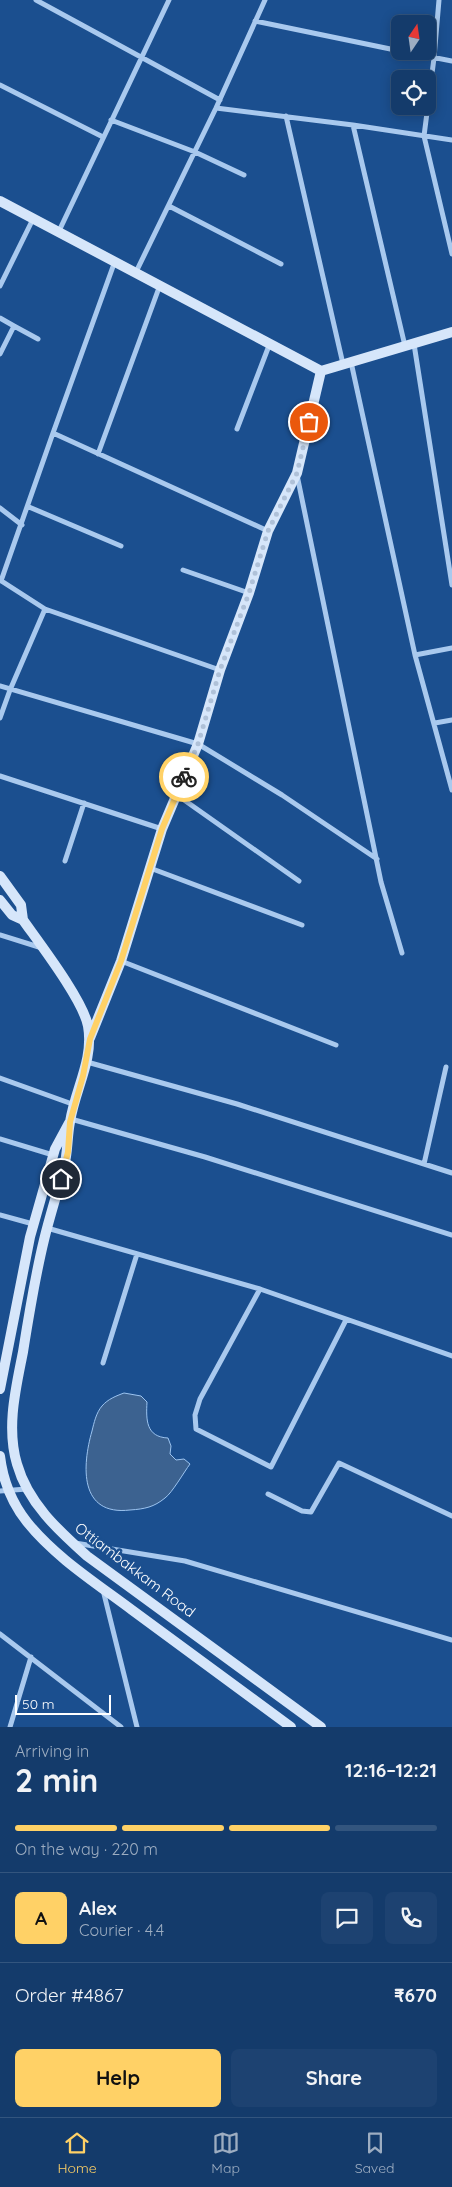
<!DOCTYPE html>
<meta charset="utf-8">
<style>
:root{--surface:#143b6b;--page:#1d4271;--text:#f1f3f6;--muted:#9dadc1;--line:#33557e;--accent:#ffd166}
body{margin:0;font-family:Quicksand,sans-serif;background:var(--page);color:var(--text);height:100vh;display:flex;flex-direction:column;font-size:19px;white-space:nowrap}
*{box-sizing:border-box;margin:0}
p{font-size:16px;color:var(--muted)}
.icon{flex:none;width:28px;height:28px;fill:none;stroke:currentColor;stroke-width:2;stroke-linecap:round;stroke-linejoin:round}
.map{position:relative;height:1727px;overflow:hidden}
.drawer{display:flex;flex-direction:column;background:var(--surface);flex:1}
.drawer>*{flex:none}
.needle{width:32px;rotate:13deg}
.controls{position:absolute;left:391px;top:15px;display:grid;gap:10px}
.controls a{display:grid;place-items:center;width:45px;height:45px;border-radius:8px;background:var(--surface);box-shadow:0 2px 12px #0003,0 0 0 1px var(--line);font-size:25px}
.scale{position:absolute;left:15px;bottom:12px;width:96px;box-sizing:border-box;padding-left:5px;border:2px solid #fff;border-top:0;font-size:14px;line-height:18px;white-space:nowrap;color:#fff;-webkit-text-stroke:4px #1b4f8f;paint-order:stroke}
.pin{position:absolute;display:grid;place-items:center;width:42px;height:42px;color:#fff;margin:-21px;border:2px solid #fff;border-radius:50%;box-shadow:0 1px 5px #0007}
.courier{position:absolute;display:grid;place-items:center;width:50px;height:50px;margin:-25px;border:4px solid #ffd166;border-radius:50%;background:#fff;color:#222;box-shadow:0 1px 6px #0007}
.head em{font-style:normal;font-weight:700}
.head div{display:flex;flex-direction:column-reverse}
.head{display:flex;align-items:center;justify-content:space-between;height:85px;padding:0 15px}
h1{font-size:32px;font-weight:700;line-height:38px}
.bar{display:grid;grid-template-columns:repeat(4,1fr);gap:8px 5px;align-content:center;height:60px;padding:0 15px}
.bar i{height:6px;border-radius:4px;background:var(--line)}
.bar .on{background:var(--accent)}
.bar p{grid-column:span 4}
.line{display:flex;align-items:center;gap:12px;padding:0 15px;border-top:1px solid var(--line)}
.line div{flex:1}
.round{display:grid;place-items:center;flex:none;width:52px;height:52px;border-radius:8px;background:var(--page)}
.action{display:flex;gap:10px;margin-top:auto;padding:10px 15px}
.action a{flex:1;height:58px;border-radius:8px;background:var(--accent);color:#111;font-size:20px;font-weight:700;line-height:58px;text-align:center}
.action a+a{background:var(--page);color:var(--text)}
.tabs{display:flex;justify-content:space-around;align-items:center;height:70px;border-top:1px solid var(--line);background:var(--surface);font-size:14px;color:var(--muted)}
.tabs a{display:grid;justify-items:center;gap:2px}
.tabs .on{color:var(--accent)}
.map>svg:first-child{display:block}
.water{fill:#3c6290;stroke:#9cc4f0}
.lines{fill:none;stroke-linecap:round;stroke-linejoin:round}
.street{stroke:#a9c9ee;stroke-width:5}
.secondary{stroke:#d6e6fa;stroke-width:10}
.done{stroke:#afc1d8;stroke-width:5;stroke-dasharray:0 9}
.route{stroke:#ffd166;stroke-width:6}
.labels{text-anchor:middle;stroke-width:5;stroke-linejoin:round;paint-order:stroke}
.street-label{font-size:15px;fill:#fff;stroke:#1b4f8f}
</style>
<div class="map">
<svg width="452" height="1727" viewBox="0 0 452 1727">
<rect width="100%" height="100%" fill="#1b4f8f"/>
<path class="water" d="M124 1393 141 1396 147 1402C146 1420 146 1437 168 1438L171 1446 170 1454 176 1460 184 1459 190 1464C184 1472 172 1493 165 1498 154 1507 145 1509 130 1510 79 1516 82 1466 92 1431 94 1423 96 1413 102 1406 108 1399 116 1396 124 1393Z"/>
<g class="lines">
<path class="street" d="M36 0 220 100
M439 0 434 58 424 136 452 254
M255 21 400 51
M401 51 452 61
M0 85 103 137
M216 108 353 125 452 140
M286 116 343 364
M111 120 195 152 244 175
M353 125 405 346
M169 206 281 264
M59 231 169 0
M136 272 216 108 265 0
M0 286 33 219
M0 318 14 326 0 354
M14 326 38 339
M414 344 452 585
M351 362 415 655 452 790
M237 429 270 343
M53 433 115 261
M98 454 160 285
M297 475 381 882 402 953
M29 507 121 546
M0 508 22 525
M183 570 249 593
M0 580 45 609 220 670
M1 581 53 433 268 531
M415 655 452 648
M0 686 198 744 282 795 377 859
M0 718 10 690 45 609
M435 723 452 720
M0 776 162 829
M177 795 299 881
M65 861 84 803
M150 868 302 925
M0 935 42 948
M121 961 336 1045
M87 1062 237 1104 452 1173
M0 1078 75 1105
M71 1119 205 1157 452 1235
M0 1139 53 1155
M424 1164 446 1067
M0 1215 33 1224
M47 1228 260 1289 452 1356
M260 1289 200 1399 195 1415 196 1429 271 1467 346 1320
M103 1363 137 1254
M0 1491 27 1489
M268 1494 302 1511 311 1512 339 1463 452 1516
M75 1543 185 1561 452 1640
M103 1590 137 1727
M0 1634 121 1727
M10 1727 31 1657"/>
<path class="secondary" d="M0 201 321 371 452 332
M0 876 21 905 23 920C40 944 83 1000 88 1026 94 1060 75 1089 70 1122 67 1137 68 1152 64 1167 58 1191 50 1215 44 1240 35 1277 29 1314 23 1352 16 1388 6 1427 17 1464 28 1503 58 1530 87 1556L321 1727
M0 900 12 915 23 920
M90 1038 121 961 162 829 198 744 220 670 249 593 268 531 297 473 321 371
M0 1389 30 1237 55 1149 69 1123
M0 1456C3 1481 12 1503 27 1522 55 1557 96 1583 132 1610 185 1649 238 1688 291 1727"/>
</g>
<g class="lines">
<path class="done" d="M184 777 198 744 220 670 249 593 268 531 297 473 309 422"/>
<path class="route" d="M61 1179 68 1152 70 1122 83 1076 90 1039 121 961 162 829 184 777"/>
</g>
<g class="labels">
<g class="street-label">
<text transform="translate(135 1570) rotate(37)" y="5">Ottiambakkam Road</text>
</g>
</g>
</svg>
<div class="controls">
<a><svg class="needle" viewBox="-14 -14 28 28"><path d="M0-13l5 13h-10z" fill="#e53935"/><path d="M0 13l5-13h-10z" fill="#9dadc1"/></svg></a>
<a><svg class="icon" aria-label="locate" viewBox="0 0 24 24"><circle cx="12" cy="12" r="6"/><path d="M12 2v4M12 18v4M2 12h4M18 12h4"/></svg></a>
</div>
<div class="scale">50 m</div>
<div class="pin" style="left:309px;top:422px;background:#ea580c"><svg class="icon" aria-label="bag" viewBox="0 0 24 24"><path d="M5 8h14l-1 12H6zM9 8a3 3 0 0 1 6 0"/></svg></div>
<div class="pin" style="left:61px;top:1179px;background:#1f2937"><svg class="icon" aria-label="home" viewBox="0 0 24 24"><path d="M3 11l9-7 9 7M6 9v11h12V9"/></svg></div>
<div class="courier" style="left:184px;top:777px"><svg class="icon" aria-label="bike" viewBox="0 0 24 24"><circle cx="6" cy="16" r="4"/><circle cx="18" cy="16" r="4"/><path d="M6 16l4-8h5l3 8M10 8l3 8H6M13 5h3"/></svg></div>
</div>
<section class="drawer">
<div class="head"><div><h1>2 min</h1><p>Arriving in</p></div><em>12:16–12:21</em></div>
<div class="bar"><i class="on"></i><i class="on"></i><i class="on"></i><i></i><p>On the way · 220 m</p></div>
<div class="line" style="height:90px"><b class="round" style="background:var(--accent);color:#111">A</b><div><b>Alex</b><p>Courier · 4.4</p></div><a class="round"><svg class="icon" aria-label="chat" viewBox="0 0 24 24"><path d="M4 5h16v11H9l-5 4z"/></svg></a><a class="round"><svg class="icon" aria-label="phone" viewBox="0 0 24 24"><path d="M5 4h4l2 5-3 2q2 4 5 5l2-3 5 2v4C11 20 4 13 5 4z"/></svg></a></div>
<div class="line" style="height:65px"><div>Order #4867</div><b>₹670</b></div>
<div class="action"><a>Help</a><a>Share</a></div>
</section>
<nav class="tabs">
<a class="on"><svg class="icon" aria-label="home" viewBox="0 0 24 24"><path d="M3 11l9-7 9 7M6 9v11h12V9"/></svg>Home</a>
<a><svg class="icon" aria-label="map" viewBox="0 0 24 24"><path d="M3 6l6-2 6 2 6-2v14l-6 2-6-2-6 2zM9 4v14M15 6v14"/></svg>Map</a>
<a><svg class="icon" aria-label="saved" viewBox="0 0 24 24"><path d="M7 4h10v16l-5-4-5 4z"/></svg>Saved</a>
</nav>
